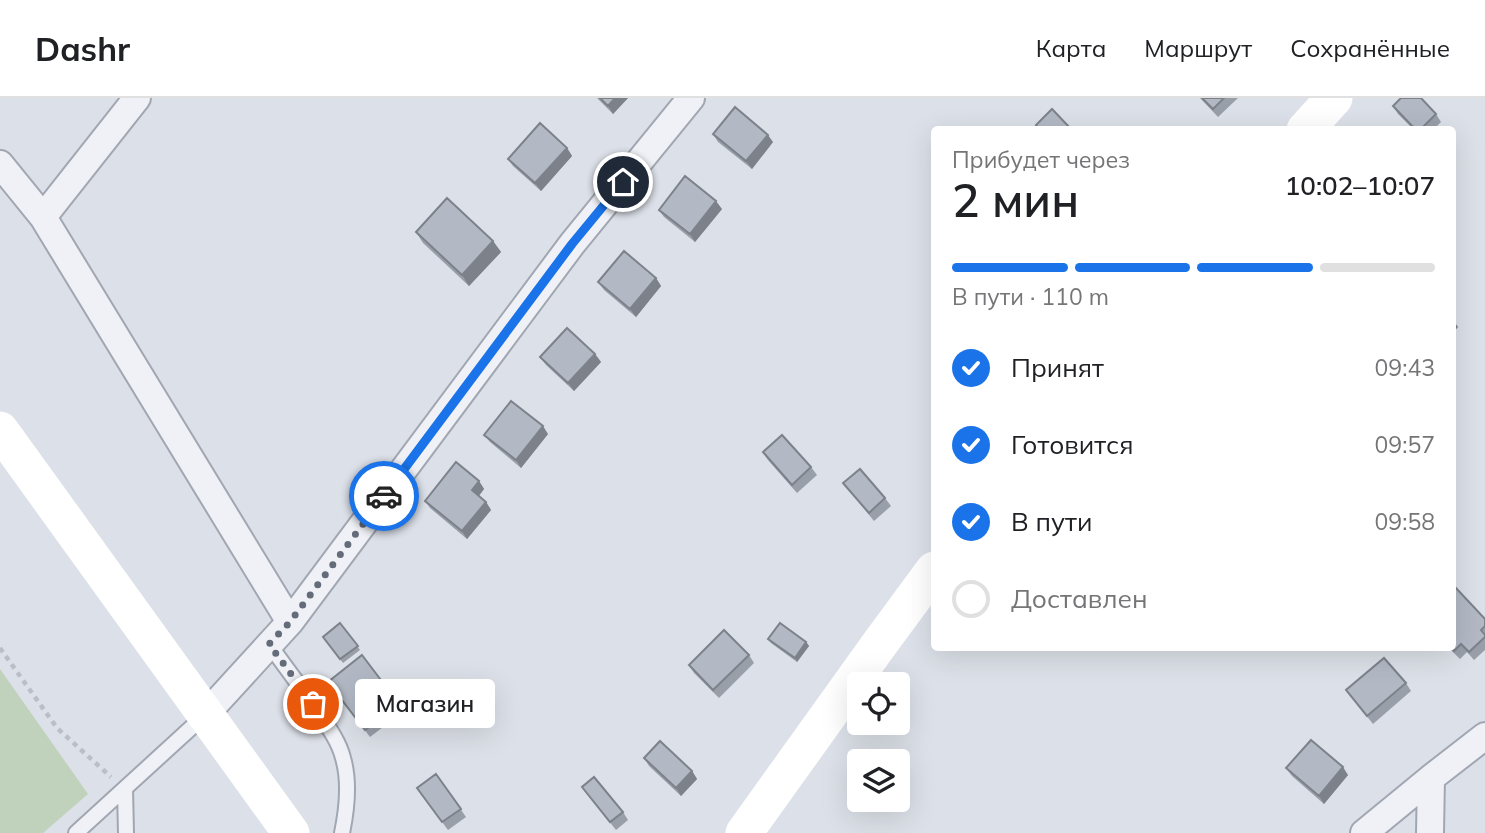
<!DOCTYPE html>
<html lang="ru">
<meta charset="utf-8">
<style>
:root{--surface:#fff;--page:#f6f6f6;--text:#202124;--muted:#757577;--line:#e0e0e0;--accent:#1a73e8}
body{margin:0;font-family:Mulish,sans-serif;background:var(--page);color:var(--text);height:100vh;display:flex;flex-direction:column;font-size:26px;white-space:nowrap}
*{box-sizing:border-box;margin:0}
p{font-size:23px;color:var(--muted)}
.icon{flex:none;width:38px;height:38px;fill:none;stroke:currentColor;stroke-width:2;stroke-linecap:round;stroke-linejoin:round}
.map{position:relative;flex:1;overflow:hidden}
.sheet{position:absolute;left:931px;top:28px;width:525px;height:525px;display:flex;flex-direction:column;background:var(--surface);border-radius:7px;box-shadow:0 7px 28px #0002}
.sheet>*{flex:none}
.fabs{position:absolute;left:847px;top:574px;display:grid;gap:14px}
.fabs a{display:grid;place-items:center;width:63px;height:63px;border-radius:7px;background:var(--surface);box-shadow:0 7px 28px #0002;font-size:35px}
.pin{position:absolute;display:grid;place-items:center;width:60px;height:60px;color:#fff;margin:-30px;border:4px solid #fff;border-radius:50%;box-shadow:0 2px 7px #0007}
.courier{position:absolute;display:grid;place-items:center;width:70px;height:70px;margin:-35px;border:5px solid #1a73e8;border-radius:50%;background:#fff;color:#222;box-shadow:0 2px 9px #0007}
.bubble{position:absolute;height:49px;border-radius:7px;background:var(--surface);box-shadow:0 7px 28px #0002;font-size:23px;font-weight:600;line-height:49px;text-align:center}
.summary em{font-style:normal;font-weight:600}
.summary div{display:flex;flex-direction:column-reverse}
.summary{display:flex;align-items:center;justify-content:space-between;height:119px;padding:0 21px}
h1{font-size:46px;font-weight:600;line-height:52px}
.bar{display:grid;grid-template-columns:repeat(4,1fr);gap:10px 7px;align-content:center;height:84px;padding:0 21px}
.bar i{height:9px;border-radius:5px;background:var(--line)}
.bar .active{background:var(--accent)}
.bar p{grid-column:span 4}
ol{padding:0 21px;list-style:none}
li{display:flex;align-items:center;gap:21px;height:77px}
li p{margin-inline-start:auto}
li .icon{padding:7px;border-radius:50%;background:var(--accent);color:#fff;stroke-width:4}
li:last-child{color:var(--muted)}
li i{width:38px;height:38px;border:4px solid var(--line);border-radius:50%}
header{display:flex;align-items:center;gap:42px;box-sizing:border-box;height:98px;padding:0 35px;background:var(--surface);border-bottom:2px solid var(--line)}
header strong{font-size:33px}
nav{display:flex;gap:38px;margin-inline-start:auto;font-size:24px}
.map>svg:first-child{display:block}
.green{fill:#c1d2bc}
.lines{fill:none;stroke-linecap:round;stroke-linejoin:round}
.lane-casing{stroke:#a1a7b2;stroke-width:18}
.street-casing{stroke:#a1a7b2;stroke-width:30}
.path{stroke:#babec6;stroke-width:4.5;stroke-dasharray:5 5;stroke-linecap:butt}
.lane{stroke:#eff1f6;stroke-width:14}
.street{stroke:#eff1f6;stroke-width:26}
.secondary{stroke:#fff;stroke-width:37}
.wall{fill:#999fa9}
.shaded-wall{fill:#7d828a}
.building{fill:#b2b9c5;stroke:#7d828a;stroke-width:2}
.done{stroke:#646c7a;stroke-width:7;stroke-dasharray:0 12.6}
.route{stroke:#1a73e8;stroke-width:9}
</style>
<header>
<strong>Dashr</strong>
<nav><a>Карта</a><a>Маршрут</a><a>Сохранённые</a></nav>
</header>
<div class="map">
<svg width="1485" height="735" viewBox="0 0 1485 735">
<rect width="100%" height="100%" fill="#dce0e8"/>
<path class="green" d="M0 571 88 696 43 735H0Z"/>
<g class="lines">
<g class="lane-casing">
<path id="lane" d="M269 546C286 570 304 593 320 617 329 630 339 644 343 660 350 684 347 711 342 735
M125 691 126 735
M76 735 204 618"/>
</g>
<g class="street-casing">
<path id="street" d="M0 66 43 119 290 524
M43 119 137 0
M205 617 290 524 572 146 691 0
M1364 735 1431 680 1485 638
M1430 735 1431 680"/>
</g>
<path class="path" d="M0 550 57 630 111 679"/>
<use href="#lane" class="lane"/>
<use href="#street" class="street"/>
<path class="secondary" d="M1305 32 1334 0
M0 332 291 735
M744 735 878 548 934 472"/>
</g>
<path class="wall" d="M597 0H628L613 16Z
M1200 0H1238L1218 19Z
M1393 8 1436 16 1441 24 1433 32H1414L1398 16Z
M713 36 773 44 752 71 718 44Z
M567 50 572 58 541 93 513 68 508 61Z
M722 111 695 144 664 119 659 112Z
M416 134 493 143 501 154 469 188 423 145Z
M656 180 661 188 636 219 604 192 598 184Z
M595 256 601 264 574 293 546 267 540 259Z
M548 336 521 370 490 344 484 337Z
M763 354 811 369 817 377 797 395 768 362Z
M479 383 484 391 479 398 486 404 491 412 467 441 430 410 425 403Z
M843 385 885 400 891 408 874 423Z
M1485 521V552L1474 562 1467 554 1460 561 1449 550H1452Z
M340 525 360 552 343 565 323 539Z
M768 541 806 544 809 548 797 564 771 545Z
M362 557 404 613 370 639 328 584Z
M749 557 754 565 719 600 694 575 689 567Z
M1406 585 1411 593 1373 626 1346 592Z
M644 660 692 673 697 681 681 698 649 668Z
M1286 670 1348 677 1324 706 1292 678Z
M436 676 466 719 448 732 417 690Z
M582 689 623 714 628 722 616 732Z"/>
<path class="shaded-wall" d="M615 0H628L613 16 608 8Z
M768 37 773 44 752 71 746 63Z
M567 50 572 58 541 93 535 85Z
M716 103 722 111 695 144 690 136Z
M493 143 501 154 469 188 462 177Z
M656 180 661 188 636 219 630 211Z
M1453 222 1458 229 1452 236Z
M595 256 601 264 574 293 568 285Z
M543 328 548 336 521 370 516 362Z
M479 383 484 391 477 400 472 392Z
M486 404 491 412 467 441 462 433Z
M806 544 809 548 797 564 795 560Z
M875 625H880L876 632 873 628Z
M1343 669 1348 677 1324 706 1319 698Z
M692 673 697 681 681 698 676 690Z"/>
<path class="building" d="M600 0H615L608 8Z
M1202 0H1224L1213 11Z
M1401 0H1421L1436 16 1420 32H1416L1393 8Z
M735 9 768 37 746 63 713 36Z
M1052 11 1072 32H1040L1036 27Z
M540 25 567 50 535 85 508 61Z
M685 78 716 103 690 136 659 112Z
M447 100 493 143 462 177 416 134Z
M624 153 656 180 630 211 598 184Z
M567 230 595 256 568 285 540 259Z
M511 303 543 328 516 362 484 337Z
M782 337 811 369 792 387 763 354Z
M456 364 479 383 472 392 486 404 462 433 425 403Z
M860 371 885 400 869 415 843 385Z
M1455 489 1485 521V528L1481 532 1485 537V539L1469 554 1461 546 1454 553 1451 550H1452V491Z
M340 525 358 548 340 561 323 539Z
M780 525 806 544 795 560 768 541Z
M724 532 749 557 713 592 689 567Z
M362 557 399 606 365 632 328 584Z
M1384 560 1406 585 1367 618 1346 592Z
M1311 642 1343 669 1319 698 1286 670Z
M660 643 692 673 676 690 644 660Z
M436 676 461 711 442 724 417 690Z
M594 679 623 714 610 724 582 689Z"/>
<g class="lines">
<path class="done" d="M313 606 269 546 290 524 384 398"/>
<path class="route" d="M384 398 572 146 623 84"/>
</g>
</svg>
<div class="fabs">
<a><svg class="icon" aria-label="locate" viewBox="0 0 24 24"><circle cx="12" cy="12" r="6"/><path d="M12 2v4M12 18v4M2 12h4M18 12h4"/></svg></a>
<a><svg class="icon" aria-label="layers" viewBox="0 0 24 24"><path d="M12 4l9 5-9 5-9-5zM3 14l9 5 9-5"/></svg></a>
</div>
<div class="pin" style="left:313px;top:606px;background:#ea580c"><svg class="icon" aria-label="bag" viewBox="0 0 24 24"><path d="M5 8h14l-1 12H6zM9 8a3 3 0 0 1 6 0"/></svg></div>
<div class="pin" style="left:623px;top:84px;background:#1f2937"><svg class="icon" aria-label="home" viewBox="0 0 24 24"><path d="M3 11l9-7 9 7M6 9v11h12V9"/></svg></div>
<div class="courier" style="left:384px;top:398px"><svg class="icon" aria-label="car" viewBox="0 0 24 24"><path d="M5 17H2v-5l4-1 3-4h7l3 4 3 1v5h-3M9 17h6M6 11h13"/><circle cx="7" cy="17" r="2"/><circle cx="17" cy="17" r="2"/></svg></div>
<div class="bubble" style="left:355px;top:581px;width:140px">Магазин</div>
<section class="sheet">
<div class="summary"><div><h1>2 мин</h1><p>Прибудет через</p></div><em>10:02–10:07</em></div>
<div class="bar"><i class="active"></i><i class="active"></i><i class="active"></i><i></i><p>В пути · 110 m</p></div>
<ol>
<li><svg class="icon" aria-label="check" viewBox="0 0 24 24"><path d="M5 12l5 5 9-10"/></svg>Принят<p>09:43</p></li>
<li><svg class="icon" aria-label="check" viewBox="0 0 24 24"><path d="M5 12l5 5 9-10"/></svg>Готовится<p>09:57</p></li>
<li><svg class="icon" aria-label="check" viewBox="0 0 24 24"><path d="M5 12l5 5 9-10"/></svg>В пути<p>09:58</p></li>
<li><i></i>Доставлен</li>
</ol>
</section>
</div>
